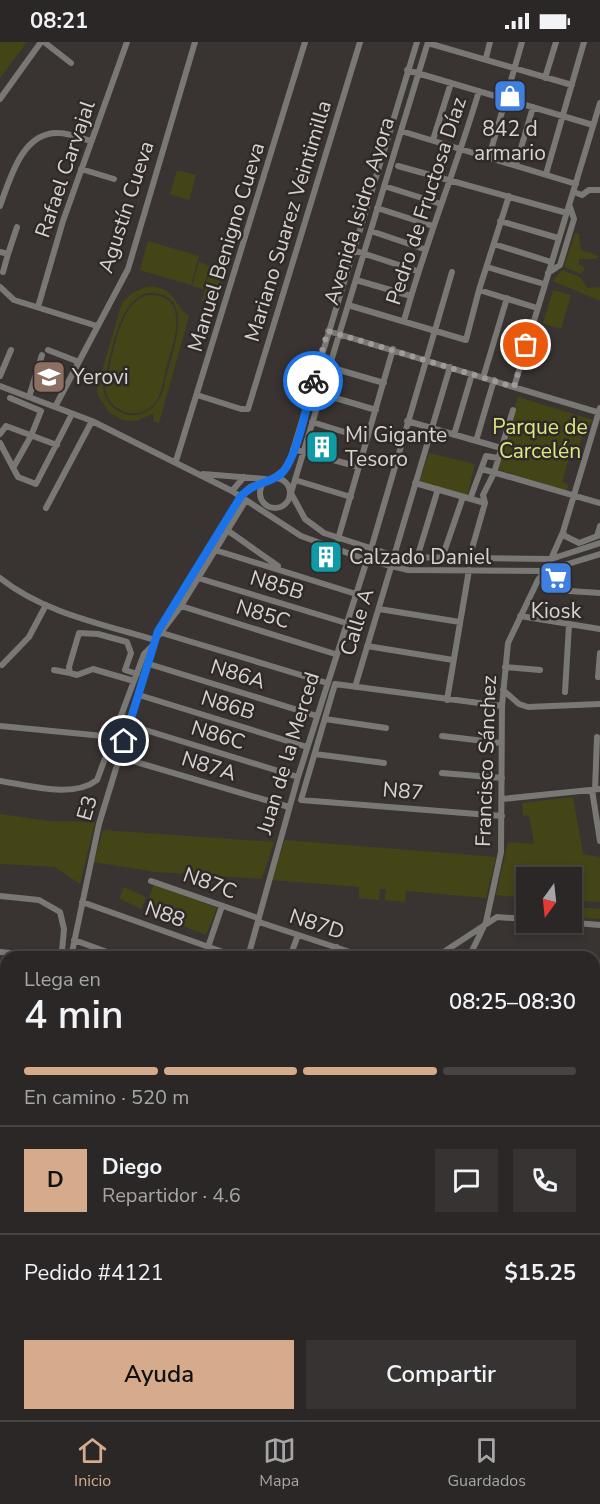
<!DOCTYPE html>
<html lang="es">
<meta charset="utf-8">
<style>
:root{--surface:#2b2726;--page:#373332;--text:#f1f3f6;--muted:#a6a5a7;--line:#474443;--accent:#d6ab8b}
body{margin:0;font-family:"Nunito Sans",sans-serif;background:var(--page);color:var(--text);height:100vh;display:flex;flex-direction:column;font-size:22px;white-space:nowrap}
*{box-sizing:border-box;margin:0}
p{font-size:20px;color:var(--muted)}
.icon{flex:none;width:33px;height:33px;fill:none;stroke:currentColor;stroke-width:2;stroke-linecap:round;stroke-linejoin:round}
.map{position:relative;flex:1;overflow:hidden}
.drawer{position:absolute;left:0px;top:909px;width:600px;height:470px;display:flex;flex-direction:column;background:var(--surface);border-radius:18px 18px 0 0;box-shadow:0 3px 9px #0003,0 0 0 2px var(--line)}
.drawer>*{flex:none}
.needle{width:39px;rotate:195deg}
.controls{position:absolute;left:516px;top:825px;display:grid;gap:12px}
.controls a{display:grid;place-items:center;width:66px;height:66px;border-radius:0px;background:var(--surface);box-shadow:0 3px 9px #0003,0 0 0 2px var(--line);font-size:30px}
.pin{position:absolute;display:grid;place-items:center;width:51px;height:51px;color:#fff;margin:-26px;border:3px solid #fff;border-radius:50%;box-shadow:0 2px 6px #0007}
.courier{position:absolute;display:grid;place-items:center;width:60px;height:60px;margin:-30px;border:4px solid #1a73e8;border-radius:50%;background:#fff;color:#222;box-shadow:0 2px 8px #0007}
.summary em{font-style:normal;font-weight:600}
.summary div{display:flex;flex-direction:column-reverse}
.summary{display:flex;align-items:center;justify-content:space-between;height:102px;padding:0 24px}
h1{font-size:39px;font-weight:600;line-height:45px}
.bar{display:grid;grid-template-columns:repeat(4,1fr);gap:9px 6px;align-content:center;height:72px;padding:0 24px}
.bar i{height:8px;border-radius:4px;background:var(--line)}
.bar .current{background:var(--accent)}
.bar p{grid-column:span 4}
.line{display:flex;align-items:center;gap:15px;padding:0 24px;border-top:2px solid var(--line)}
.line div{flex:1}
.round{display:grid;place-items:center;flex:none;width:63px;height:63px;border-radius:0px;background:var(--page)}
.button{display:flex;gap:12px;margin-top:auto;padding:12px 24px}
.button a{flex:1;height:69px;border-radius:0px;background:var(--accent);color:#111;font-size:24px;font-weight:600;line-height:69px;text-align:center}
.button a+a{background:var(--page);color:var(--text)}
.status{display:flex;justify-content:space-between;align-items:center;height:42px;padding:0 30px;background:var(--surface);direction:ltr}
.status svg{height:16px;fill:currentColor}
.tab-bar{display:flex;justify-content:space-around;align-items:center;height:84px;border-top:2px solid var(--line);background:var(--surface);font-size:16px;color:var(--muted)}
.tab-bar a{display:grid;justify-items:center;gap:3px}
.tab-bar .current{color:var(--accent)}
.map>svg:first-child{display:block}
.green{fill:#434517;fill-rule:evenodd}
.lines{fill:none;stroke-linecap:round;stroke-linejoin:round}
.river{stroke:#115a73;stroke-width:9}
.minor{stroke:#797875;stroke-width:6}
.major{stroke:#bbbab5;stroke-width:8}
.done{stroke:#a09b9a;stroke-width:6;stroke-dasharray:0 10.8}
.route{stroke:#1a73e8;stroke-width:8}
.labels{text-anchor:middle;stroke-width:5;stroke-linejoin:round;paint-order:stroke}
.poi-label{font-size:21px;fill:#d7d3d2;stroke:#2f2a28;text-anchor:start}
.street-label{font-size:21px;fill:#d7d3d2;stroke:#2f2a28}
.park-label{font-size:21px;fill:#e1e77f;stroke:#2f2a28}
</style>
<div class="status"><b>08:21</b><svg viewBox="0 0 49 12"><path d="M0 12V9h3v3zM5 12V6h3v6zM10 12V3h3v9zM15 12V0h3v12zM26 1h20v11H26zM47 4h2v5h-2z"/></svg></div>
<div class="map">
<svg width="600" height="1378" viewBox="0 0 600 1378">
<rect width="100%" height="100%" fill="#393432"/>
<path class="green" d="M0 0H27L0 36Z
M177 128 196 133 189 158 170 152Z
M575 191 579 192 581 208 599 214 595 217H579V222L585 226 581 232 564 225Z
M148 199 199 214 191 243 140 228Z
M219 213 230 217 224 237 213 233Z
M199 220 210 224 203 247 192 244Z
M562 228 580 235 587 246 600 245V259L553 239Z
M208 235 220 238 213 262 202 259Z
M146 245C175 243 172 262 189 274L159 381 153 379 154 371 137 379 122 378 109 370 98 353 97 346 122 261 132 251ZM147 251C195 248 175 303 168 328 165 337 164 351 158 359 142 384 107 374 103 346 110 319 117 258 147 251Z
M553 248 571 253 561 287 543 281Z
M147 253C193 251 173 302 166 326 164 336 162 349 157 358 142 381 109 372 105 346 112 320 118 261 147 253Z
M518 355 593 378 582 395 578 409H571L562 440 568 442 567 449 497 427Z
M429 411 475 422 467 454 419 441Z
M573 755 583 812 600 815V860L572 859V836H526V856L496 853 508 800 534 802 529 773 523 774 522 761Z
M0 772 49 779 95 780 80 842 55 825 0 822Z
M103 788 274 800 262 837 155 830 94 820Z
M285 798 496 815 486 856 406 849 405 860 385 858 386 847H380L379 858 359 856V845L271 838Z
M154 842 217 866 206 893 144 869Z
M124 845 146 855 141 867 119 856Z
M572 865 600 867V877L572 875Z
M594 1212 600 1220V1378H587L579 1373 594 1372Z
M6 1252V1332L0 1333V1254Z
M234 1372 321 1377 353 1373 409 1372 411 1378H216Z"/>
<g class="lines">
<path class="river" d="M0 1351 6 1350
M568 1372 577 1378"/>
<path class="minor" d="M44 0 71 21
M428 1 572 43
M486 16 490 0
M407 28 593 83
M545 36 556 0
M0 57 41 0
M401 89 576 142
M433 98 451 41
M489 115 522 0
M516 123 533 65
M398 124 567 171
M81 127 114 137
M546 132 584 0
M384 144 441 162
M574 150 582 153 589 148H600
M0 164C10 137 22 90 58 91 69 91 80 96 91 99
M377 166 433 184
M500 179 558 196
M371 189 424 207
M494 202 551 220
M353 208 417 229
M0 210 8 212 17 185
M487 225 544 242
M3 230 8 212
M548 231 560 223 574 177 570 165
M356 238 411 254
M0 245 14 258 97 284
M479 248 537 266
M348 263 466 298 479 248 509 154
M38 265 63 179 127 0
M404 279C425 201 456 127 479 49
M328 289 600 371
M48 308 79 320
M329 325 384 341
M0 334 11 308
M483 336 507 256
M0 344 92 379 232 449 301 494 367 518 408 528 545 529 600 512
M514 345 600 61
M197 353 241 367H248L360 0
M29 355 42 313
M332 355 376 368
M10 356 41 369 31 394 13 426
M55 365 128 227 195 0
M407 379 501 406
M312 380 367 397
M0 392 6 384 57 403
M454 393 472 332
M476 399 494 338
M0 401 18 435 36 442 72 372
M293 407 359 425
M176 419 305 0
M482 427 600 461
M203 432 265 437
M260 451a15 15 0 1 1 30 0a15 15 0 1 1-30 0Z
M272 437 284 428 291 415 417 0
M295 438 351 455
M415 441 485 461
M232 449 244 435
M291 451 428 0
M292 453 305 477 324 491 398 515 551 517 600 501
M470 457 486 414 498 416
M46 466 92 379
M227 488 278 524
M563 490 565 494 579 501 600 493
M597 494 600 484
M338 497 393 307
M371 507 452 230
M215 508 356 552
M394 514 450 325
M417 516 438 447
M442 516 463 455
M469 517 485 461 483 453 494 431 513 368
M551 517 563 490 600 366
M0 536C44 571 102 582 155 598
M198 536 346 581
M538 538 569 549 600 551
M181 564 335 612
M379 567 460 580
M520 574 600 587
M162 591 327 641
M159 593 181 564 246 458
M367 604 453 618
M149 622 317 674
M2 623 29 595 46 563
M505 625 540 628
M54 628 70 631
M598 635 600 611
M134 639 93 627 77 633 70 631 69 625 79 591 98 592 127 600 131 611 125 628 137 632
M355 645 391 525
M503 648 519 662 528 665 600 662
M565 650 569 583
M139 653 307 705
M447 658 469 528
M502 664 335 642 301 758 502 774
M325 677 386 686
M129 683 298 735
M0 684 114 695
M442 694 501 701
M315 712 384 721
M119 715 289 765
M442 731 502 736
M0 739C28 743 73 757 97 738L144 612 152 604
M592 748 600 799
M595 748 597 695
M502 757 600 747
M151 839 258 876
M0 854 39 858 60 870 64 887 62 909 53 915
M82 860 237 915
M259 880 365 915
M564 880 600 883
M74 898 121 915
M208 905 222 864
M0 910 53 915
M71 915 99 782 158 589 241 454 250 445 263 440
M248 915 298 735 367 518
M290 915 298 893
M333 915 337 905
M436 915 497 875 526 877
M469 915 486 880 501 810 502 664 508 601 538 538 545 529
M594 930H600
M0 972H6
M595 973 600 1026
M594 1045H600
M594 1088 600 1087
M0 1095 6 1074
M0 1124 6 1126
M594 1134H600
M594 1178H600
M0 1190H6"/>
<path class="major" d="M436 1372 454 1378
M468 1372 481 1378
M170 1378 177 1372
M194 1378 199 1372"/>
</g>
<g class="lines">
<path class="done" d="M313 339 328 289 514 345 526 303"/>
<path class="route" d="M124 699 158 589 241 454C255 440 268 442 281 432 297 417 307 362 313 339"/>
</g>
<defs>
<g id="shop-square" transform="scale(1.725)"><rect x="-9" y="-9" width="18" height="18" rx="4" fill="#3f7fe0" stroke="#2f2a28"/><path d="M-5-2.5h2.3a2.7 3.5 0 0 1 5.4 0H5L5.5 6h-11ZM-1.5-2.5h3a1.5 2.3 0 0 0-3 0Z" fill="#fff"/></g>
<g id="university-square" transform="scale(1.725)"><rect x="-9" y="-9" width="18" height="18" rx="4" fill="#8d6e63" stroke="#2f2a28"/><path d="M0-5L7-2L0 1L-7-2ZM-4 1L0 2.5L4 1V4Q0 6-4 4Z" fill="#fff"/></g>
<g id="building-square" transform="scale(1.725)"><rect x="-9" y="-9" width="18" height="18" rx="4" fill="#0f9aa8" stroke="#2f2a28"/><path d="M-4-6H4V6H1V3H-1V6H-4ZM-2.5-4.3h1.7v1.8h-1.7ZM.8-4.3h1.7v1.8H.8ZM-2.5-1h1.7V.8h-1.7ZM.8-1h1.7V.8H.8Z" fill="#fff"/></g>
<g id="supermarket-square" transform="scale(1.725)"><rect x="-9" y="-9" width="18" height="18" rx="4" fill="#3f7fe0" stroke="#2f2a28"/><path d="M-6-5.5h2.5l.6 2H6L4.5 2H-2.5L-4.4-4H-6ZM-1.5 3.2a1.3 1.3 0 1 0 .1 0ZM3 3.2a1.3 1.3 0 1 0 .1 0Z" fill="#fff"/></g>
</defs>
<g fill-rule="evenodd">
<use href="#shop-square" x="510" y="54"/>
<use href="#university-square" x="49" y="335"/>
<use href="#building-square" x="322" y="405"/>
<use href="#building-square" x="326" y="515"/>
<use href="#supermarket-square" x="556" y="536"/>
</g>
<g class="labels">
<g class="poi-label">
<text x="510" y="94" text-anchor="middle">842 d<tspan x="510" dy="24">armario</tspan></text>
<text x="72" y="342">Yerovi</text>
<text x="345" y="400">Mi Gigante<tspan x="345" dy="24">Tesoro</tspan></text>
<text x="349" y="522">Calzado Daniel</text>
<text x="556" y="576" text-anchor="middle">Kiosk</text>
</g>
<g class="street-label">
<text transform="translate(65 127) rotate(-71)" y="7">Rafael Carvajal</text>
<text transform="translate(426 159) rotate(-72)" y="7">Pedro de Fructosa Díaz</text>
<text transform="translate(126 165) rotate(-72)" y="7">Agustín Cueva</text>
<text transform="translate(359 169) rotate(-73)" y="7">Avenida Isidro Ayora</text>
<text transform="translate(288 179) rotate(-73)" y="7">Mariano Suarez Veintimilla</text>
<text transform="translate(226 205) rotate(-73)" y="7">Manuel Benigno Cueva</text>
<text transform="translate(277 543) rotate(17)" y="7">N85B</text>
<text transform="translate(263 572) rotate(17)" y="7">N85C</text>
<text transform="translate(357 580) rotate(-73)" y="7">Calle A</text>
<text transform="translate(238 632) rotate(17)" y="7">N86A</text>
<text transform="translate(228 663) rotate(17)" y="7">N86B</text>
<text transform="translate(218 693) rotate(17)" y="7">N86C</text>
<text transform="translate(288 711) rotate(-73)" y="7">Juan de la Merced</text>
<text transform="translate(486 719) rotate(-88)" y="7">Francisco Sánchez</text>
<text transform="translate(209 724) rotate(17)" y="7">N87A</text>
<text transform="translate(403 749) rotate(5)" y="7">N87</text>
<text transform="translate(87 766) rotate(-74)" y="7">E3</text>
<text transform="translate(210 841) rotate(20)" y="7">N87C</text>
<text transform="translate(165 872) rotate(19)" y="7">N88</text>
<text transform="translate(317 882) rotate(18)" y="7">N87D</text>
</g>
<g class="park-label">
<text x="540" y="392">Parque de<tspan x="540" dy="24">Carcelén</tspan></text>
</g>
</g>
</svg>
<div class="controls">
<a><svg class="needle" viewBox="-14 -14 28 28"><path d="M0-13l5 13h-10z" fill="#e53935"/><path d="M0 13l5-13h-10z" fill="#a6a5a7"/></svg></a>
</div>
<div class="pin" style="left:526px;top:303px;background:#ea580c"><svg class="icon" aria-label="bag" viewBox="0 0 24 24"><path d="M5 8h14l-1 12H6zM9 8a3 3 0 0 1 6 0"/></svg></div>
<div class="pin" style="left:124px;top:699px;background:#1f2937"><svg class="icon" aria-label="home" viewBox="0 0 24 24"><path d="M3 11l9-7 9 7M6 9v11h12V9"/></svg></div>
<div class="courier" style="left:313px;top:339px"><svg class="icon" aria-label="bike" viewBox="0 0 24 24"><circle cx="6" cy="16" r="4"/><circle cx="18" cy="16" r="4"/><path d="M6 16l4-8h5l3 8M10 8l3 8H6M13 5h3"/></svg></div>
<section class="drawer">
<div class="summary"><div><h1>4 min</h1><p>Llega en</p></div><em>08:25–08:30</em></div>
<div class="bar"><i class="current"></i><i class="current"></i><i class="current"></i><i></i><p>En camino · 520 m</p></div>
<div class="line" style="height:108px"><b class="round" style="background:var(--accent);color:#111">D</b><div><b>Diego</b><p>Repartidor · 4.6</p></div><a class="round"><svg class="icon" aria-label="chat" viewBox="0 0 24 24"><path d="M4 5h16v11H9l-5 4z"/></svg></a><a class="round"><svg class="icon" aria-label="phone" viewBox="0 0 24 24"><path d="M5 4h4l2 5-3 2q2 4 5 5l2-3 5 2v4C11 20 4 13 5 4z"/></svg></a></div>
<div class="line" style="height:78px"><div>Pedido #4121</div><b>$15.25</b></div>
<div class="button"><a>Ayuda</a><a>Compartir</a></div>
</section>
</div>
<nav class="tab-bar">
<a class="current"><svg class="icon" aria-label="home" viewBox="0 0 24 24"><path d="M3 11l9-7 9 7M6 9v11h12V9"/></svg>Inicio</a>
<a><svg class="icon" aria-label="map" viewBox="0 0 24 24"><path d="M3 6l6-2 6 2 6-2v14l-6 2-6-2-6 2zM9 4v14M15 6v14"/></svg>Mapa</a>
<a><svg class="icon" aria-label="saved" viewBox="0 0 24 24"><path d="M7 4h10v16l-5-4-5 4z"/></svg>Guardados</a>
</nav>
